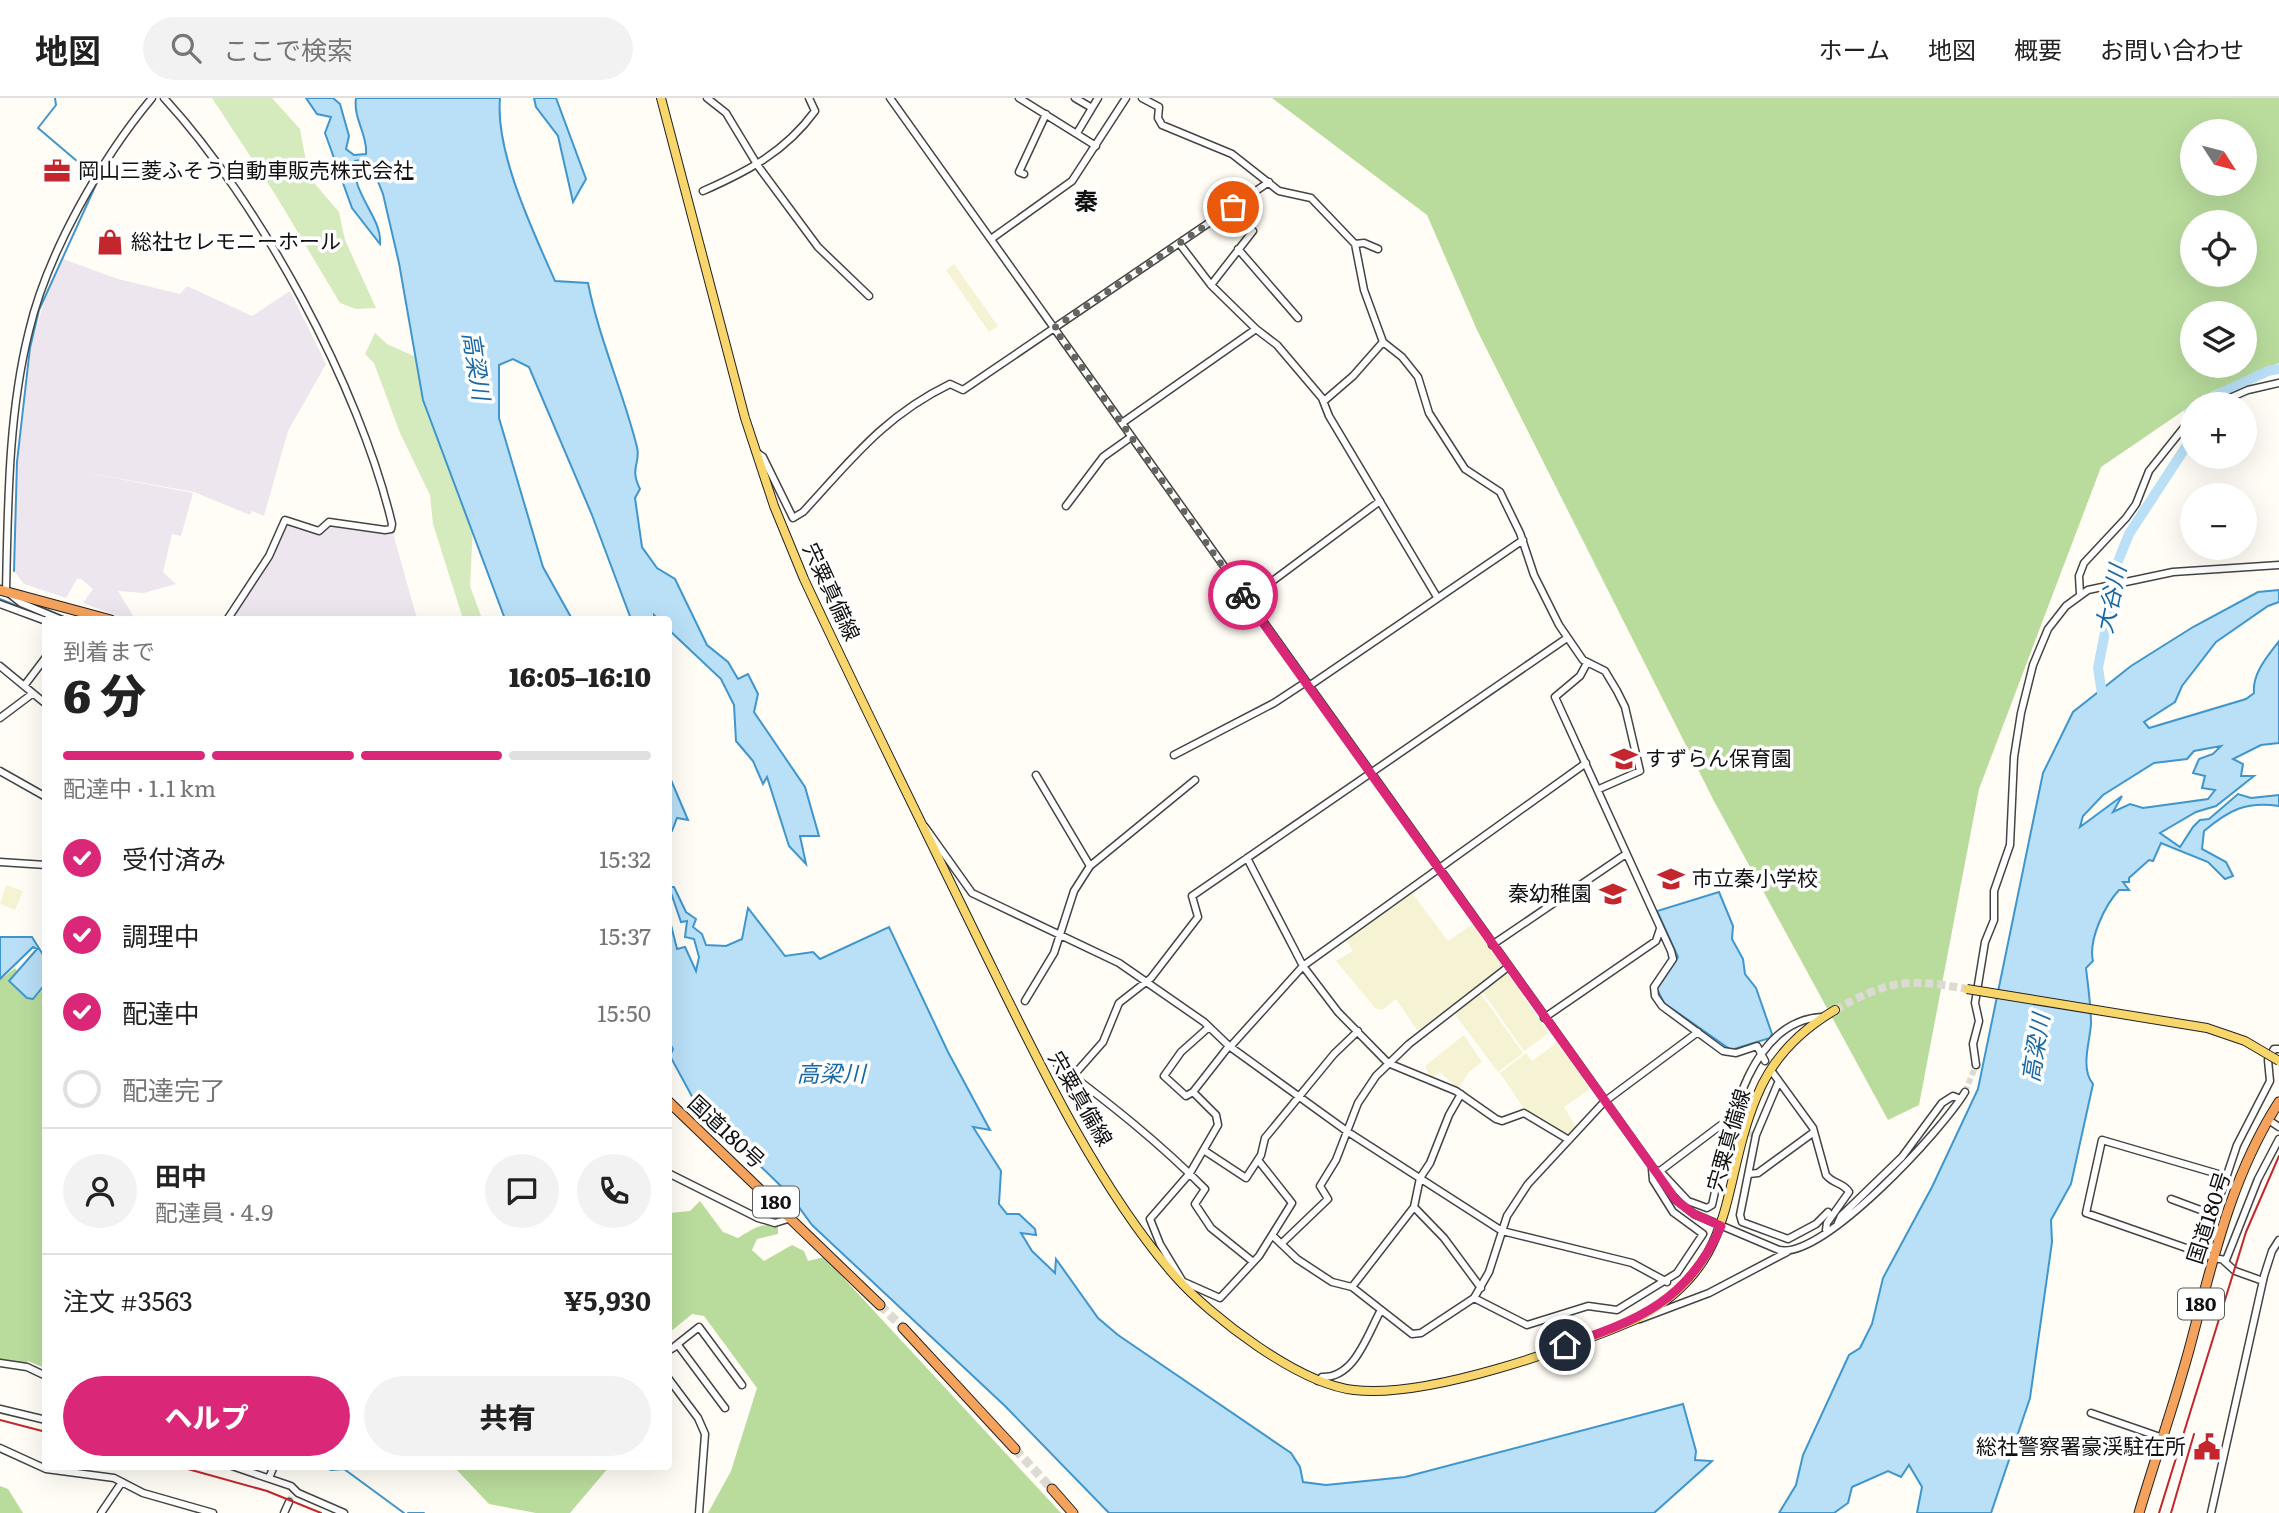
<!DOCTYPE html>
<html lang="ja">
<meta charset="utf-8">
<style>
:root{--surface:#fff;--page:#f2f2f2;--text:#222;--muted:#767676;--line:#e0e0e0;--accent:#db2777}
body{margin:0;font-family:Literata,"Noto Sans JP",serif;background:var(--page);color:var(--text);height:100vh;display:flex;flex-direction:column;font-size:26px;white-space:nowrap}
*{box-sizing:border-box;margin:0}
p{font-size:23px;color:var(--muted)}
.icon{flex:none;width:38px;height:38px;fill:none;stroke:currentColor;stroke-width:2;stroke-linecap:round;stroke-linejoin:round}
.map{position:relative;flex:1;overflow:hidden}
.side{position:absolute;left:42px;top:518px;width:630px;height:854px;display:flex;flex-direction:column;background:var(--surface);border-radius:7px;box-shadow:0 7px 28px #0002}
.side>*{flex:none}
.needle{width:46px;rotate:126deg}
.buttons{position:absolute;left:2180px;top:21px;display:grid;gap:14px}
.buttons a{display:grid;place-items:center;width:77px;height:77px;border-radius:50%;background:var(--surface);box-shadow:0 7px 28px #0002;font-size:35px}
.pin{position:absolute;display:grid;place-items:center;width:60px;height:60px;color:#fff;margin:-30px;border:4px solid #fff;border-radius:50%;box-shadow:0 2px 7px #0007}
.courier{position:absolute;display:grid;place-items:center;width:70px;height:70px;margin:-35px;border:5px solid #db2777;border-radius:50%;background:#fff;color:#222;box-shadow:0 2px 9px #0007}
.overview em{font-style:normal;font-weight:800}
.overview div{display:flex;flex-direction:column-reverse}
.overview{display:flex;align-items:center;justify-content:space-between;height:119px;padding:0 21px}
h1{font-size:46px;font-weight:800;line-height:52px}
.bar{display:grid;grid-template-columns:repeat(4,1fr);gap:10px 7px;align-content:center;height:84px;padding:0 21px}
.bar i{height:9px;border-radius:5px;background:var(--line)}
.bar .selected{background:var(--accent)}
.bar p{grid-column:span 4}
.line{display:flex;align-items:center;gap:18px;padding:0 21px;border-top:2px solid var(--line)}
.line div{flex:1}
.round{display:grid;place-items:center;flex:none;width:74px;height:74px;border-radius:37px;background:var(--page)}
ol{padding:0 21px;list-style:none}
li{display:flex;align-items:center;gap:21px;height:77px}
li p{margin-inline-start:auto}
li .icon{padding:7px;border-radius:50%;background:var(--accent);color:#fff;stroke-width:4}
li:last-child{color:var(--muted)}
li i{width:38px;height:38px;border:4px solid var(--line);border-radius:50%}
.button{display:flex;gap:14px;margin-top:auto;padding:14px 21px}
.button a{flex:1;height:80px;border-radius:42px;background:var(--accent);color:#fff;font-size:28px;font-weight:800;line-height:80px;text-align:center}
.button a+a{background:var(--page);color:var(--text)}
header{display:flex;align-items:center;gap:42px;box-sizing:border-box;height:98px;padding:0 35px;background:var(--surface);border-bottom:2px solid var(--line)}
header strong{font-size:33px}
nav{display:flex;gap:38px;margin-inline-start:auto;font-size:24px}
.search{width:490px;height:63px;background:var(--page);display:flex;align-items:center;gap:18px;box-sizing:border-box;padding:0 24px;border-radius:38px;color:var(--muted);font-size:26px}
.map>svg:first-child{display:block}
.industrial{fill:#eee6ef}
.farmland{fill:#f6f3d4}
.green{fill:#d5ebbd}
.forest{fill:#b9dc9c;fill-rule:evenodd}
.water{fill:#b9e0f7;stroke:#3f96cf;stroke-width:2;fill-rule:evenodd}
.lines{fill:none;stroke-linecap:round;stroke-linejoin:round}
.stream{stroke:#3f96cf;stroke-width:2}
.river{stroke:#b9e0f7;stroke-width:10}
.minor-tunnel{stroke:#dbdad3;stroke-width:6;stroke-dasharray:6 3;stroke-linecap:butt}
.major-tunnel{stroke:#dbdad3;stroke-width:8;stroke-dasharray:8 4;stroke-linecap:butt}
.highway-tunnel{stroke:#dbdad3;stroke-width:9;stroke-dasharray:9 4.5;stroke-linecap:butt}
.minor-casing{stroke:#444;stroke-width:9}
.major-casing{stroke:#222;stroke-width:10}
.highway-casing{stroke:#222;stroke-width:11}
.minor{stroke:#fff;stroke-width:6}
.major{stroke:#f9d66b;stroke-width:8}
.highway{stroke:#f5a25d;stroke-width:9}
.rail{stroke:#c4262e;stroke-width:2}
.major-bridge-casing{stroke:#222;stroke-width:10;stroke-linecap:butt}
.major-bridge{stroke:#f9d66b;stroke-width:8}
.done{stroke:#646461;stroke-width:7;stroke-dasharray:0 12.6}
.route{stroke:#db2777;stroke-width:9}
.labels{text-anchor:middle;stroke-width:7;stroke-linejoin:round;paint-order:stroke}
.shield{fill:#fff;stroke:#585858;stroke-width:2}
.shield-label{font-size:19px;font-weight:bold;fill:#111}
.poi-label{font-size:21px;fill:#111;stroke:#fff;text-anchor:start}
.street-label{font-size:21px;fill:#111;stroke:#fff}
.water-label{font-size:23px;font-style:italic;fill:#1768a6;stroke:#fff}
.quarter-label{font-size:24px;font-weight:bold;fill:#111;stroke:#fff}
</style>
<header>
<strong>地図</strong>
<div class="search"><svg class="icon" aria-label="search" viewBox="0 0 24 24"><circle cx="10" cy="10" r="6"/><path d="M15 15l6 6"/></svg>ここで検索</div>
<nav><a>ホーム</a><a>地図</a><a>概要</a><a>お問い合わせ</a></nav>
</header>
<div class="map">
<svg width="2279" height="1415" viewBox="0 0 2279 1415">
<rect width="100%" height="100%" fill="#fffdf5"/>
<path class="industrial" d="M63 161 118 181 180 196 187 188 252 218 290 193 326 266 288 333 264 418 252 413 250 417 194 394 77 373 193 395 181 438 172 436 163 474 176 486 144 495 118 493 135 521H125L83 505 93 491 81 481H77L66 500 24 486 14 473 18 363 31 249 45 200Z
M288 425 320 435 329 426 393 435 417 521 229 522Z"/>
<path class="farmland" d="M954 166 998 228 989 234 946 172Z
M6 787 23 793 15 812 0 806Z
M1412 795 1448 843 1474 825 1503 867V871L1419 935 1396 901 1382 912 1375 910 1336 863 1353 853 1345 840Z
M1507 875 1549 935 1524 953 1482 893Z
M1479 893 1523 955 1498 974 1453 914Z
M1464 937 1482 964 1469 974 1458 991 1440 974 1431 981 1425 968Z
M1558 944 1591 990 1564 1009 1576 1029 1568 1038 1525 1012 1500 975 1526 955 1532 963Z"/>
<path class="green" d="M212 0H272L300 31 309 79 339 114 345 142 376 210 356 211 340 205 275 96Z
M375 235 387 246 416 259 423 302 473 429 470 488 482 521H463L433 426 430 397 400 335 374 265 365 256Z"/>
<path class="forest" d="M1272 0H2279V265L2211 294 2101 369 1979 691 1919 1007 1888 1022 1714 703 1477 232 1427 117ZM2193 33H2245V86H2193ZM2193 124H2245V177H2193ZM2193 215H2245V268H2193Z
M15 870 17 873 8 883 27 901H34L45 887V1270L28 1263 24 1268 0 1262V882Z
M700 1103 723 1134 738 1140C752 1132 762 1123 778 1129V1136L757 1141 752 1152 764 1163 792 1147 804 1153 808 1163 824 1159 1061 1415H708L731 1373 757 1290 704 1218 692 1216 669 1235V1115L690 1113Z
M454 1369H609L570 1415H536L489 1406Z
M0 1388 8 1391 23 1415H0Z"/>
<path class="water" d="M306 0H333L340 6 349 38 346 51 354 57 366 56C368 37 353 21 356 0H500C495 54 533 133 555 183L588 185C599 241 623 293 637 349 641 366 629 369 640 391L635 400 642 449 657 470 675 481 707 547 728 564 738 581 748 576 758 596 754 614 805 689 819 738H800L806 766 789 748 767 679 763 686 753 663 736 643 734 607 721 581 669 532 668 522 658 521 654 517V521H631L592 417 529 269 513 261 499 267V320L543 469 572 521H505L423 302 399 165 383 96 369 61 355 63C350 95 383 120 380 146L352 110 325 35 331 19 317 16Z
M534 0H556L586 81 573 104 558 38 536 9Z
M2279 492V504L2268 508 2216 544 2182 588 2175 604 2144 624 2149 630 2246 601 2254 595C2252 575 2268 558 2279 543V645L2261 647 2233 661 2243 666 2241 678H2254L2216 708 2196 714 2160 735 2180 749 2193 729 2200 722 2209 721 2238 696 2251 700 2279 697V708C2246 703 2229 712 2204 733L2202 751 2226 764 2233 778 2225 781 2208 764 2161 745 2153 763 2149 762 2129 780V784H2123L2129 792H2119C2105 807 2088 842 2093 863L2086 870C2088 888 2091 907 2091 926 2090 943 2080 971 2093 986L2071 1086 2051 1122 2052 1144 2030 1300 1991 1415H1917L1922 1389 1909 1367 1901 1379 1888 1373 1852 1389 1848 1405 1834 1415H1779L1796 1387 1803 1357 1849 1257 1860 1250 1872 1226 1883 1180 1932 1089 1978 991 2043 675 2073 614 2131 568 2193 529 2258 494ZM2221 648 2213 656 2199 661 2193 675 2205 678 2202 690 2215 692 2208 701 2143 710 2130 706 2113 714 2122 698 2080 729 2083 718 2103 697 2154 665 2187 661 2194 653Z
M668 675 688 722 677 720 672 733 669 734Z
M669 789H674L686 814 696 821 693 829 702 836 706 847 726 848 742 841 748 810 785 858 813 854 820 861 889 829 948 954 990 1032 973 1029 1001 1073 999 1106 1007 1116H1019L1035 1131 1036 1137 1021 1135 1032 1153 1055 1175 1056 1161 1098 1220 1118 1237 1291 1355 1300 1369 1303 1384 1326 1387 1405 1379 1683 1306 1696 1353 1695 1362 1712 1363 1654 1415H1109L1005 1308 812 1127 790 1097 695 1004 670 958 673 951 668 942 669 819 677 851 685 849 696 873 699 859 694 841 685 839 687 823 681 824Z
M1719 794 1733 828 1732 841 1743 861 1745 876 1756 890 1772 936 1770 940 1731 952 1664 905 1657 891 1678 859 1657 813Z
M0 839H32L45 860V886L33 901 27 900 9 883 37 851 33 849 0 881Z"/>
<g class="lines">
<path class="stream" d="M55 0 56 7 38 30 91 75
M14 473 17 364 30 250 39 212 99 80
M0 501 51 522
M32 505 70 522
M34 1269 45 1274
M323 1368 331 1372 344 1371 404 1415
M408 1415H424"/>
<path class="river" d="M2198 306 2268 273 2279 271
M2103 602 2098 570 2113 494V476L2129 436 2189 344 2192 332 2189 315 2193 311"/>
<path class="minor-tunnel" d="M1965 994 1976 967
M1729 1031 1756 1037
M289 1404 293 1394"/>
<path class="major-tunnel" d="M1835 912C1888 882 1908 880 1967 891"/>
<path class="highway-tunnel" d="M880 1207 903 1230
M1015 1351 1052 1391"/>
<g class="minor-casing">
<path id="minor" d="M164 0C259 103 360 289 392 426L391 431 385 432 329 424 319 433 285 422 269 458 227 522
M707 0 726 15 758 68 818 149 869 198
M890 0 1676 1102 1694 1116 1779 1152C1823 1162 1943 1031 1965 994
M1019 0 1096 48
M1075 0 1092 10
M1142 0 1159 9 1158 20 1162 27 1232 56 1279 93 1311 100 1355 146 1364 145 1378 151
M1077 35 1098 0
M1024 76 1019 74 1046 16
M703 93C748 73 785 54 815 13L809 0
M991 141 1072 83 1126 0
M1179 145 1211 187 1256 231 1277 247 1322 300 1329 318 1437 499
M1238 151 1298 220
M1211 187 1253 133
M1383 244 1402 259 1418 279 1429 315 1465 371 1500 394 1520 435 1534 477 1559 527 1583 562 1605 573 1617 593 1625 609 1640 673 1599 691
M1324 303 1353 278 1383 244 1364 192 1355 146
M2216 306 2248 292 2279 285
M1122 325 1256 231
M756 354 763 359 793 420 803 414C851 362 884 318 950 286L963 292 1269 84
M1066 408 1103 359 1131 339
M2080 496 2079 478 2084 465 2126 420 2136 406 2149 373 2193 318
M1247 502 1380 403
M0 506 46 523
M62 522 21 505 6 493C8 407 8 317 29 233 47 156 101 61 152 0
M1587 565 1580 578 1555 599 1671 853 1673 861 1654 889 1655 898 1662 908 1723 953 1736 955 1757 948 1765 963
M0 568 46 606
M24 588 46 559
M1309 588 1523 442
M0 620 32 596
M1174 657 1274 605 1306 584
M0 673 46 699
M1036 677 1090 768
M925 729 972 795 1119 865 1204 924 1229 948 1348 1034 1502 1133 1632 1165 1667 1184
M1247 760 1303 868 1338 914 1388 965 1456 993 1496 1021 1502 1023 1524 1015 1569 1042
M0 764 46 767
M1492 847 1626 756
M1025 903 1054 855 1074 793 1090 768 1195 682
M1544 920 1656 843 1660 831
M1698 934 1604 1004 1528 1086 1507 1118 1489 1174 1474 1200 1527 1227 1588 1208 1617 1212 1677 1175 1703 1136 1673 1114 1653 1082 1652 1071 1660 1073 1688 1103 1707 1110 1712 1107C1726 1048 1742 923 1822 919
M1230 949 1303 868 1586 665
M2279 951H2274L2268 962 2270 983 2237 1047 2211 1125 2195 1143 2198 1151 2213 1160 2226 1162 2258 1081 2279 1041
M1057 966C1109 1005 1160 1045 1205 1091L1195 1106 1211 1130 1252 1163
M1976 967 1973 946 1979 923 1975 905 1985 844 1994 822V793L2010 747 2014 659 2021 615 2033 567 2048 531 2066 508 2088 492 2173 474 2279 467
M1773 975 1813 1030 1826 1077C1833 1086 1844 1085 1849 1094L1827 1125 1826 1132
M1073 978 1103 944 1119 905 1151 880 1198 819 1192 798 1567 540
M1778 985 1756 1037 1740 1117 1742 1124 1788 1141 1816 1126 1828 1114
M1193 994 1229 948
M2273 1025 2279 1029
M1205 1053 1246 1080 1261 1057 1265 1040 1334 956 1358 933
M1660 1073 1721 1027 1729 1031
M668 1075 758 1120 775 1125 791 1120
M1749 1076 1758 1075 1814 1034
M2171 1101 2214 1117
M1414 1109 1444 1140 1481 1190
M1838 1125 1841 1118 1902 1059 1942 1005 1953 998 1958 1000
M1273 1138 1297 1161 1332 1184 1352 1189 1412 1236 1421 1235 1474 1200
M1281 1146 1328 1101 1320 1088 1336 1062 1358 1005 1376 978 1409 946 1508 869
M2198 1151H2189L2086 1115 2102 1042 2225 1078
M2224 1163 2235 1173 2263 1183
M1183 1184 1160 1146 1150 1121 1190 1075 1218 1027 1216 1017 1193 994 1186 998 1164 978 1181 954 1209 929
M1184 1184 1220 1200 1259 1158 1292 1105 1258 1062
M1352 1189 1414 1109 1420 1080 1430 1065 1449 1017 1461 996
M1640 1221 1709 1195 1787 1154
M675 1248 699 1229 742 1287
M668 1253 678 1247 725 1310
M0 1265 27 1269 46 1278
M668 1280 698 1320 705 1336 699 1415
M1318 1283 1322 1279C1355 1280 1367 1237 1381 1212
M0 1311 46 1322
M2091 1315 2163 1340
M0 1350 46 1371 114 1380 143 1395 213 1415
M232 1368 291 1388 298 1395 344 1415
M269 1380 274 1368
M101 1415 122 1384
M284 1415 289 1404
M2211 1415 2264 1178 2272 1153 2279 1142"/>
</g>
<g class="major-casing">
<path id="major" d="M661 0 745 320 774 408 804 481C862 605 923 728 983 851 1036 959 1096 1087 1175 1178 1211 1219 1299 1286 1354 1292 1427 1301 1569 1250 1637 1221 1741 1165 1719 1088 1757 998 1772 961 1801 932 1835 912"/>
</g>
<g class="highway-casing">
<path id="highway" d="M0 492 111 522
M668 1003 880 1207
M903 1230 1015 1351
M1052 1391 1073 1415
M2139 1415C2155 1361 2174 1307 2189 1252 2212 1166 2230 1080 2279 1004"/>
</g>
<use href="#minor" class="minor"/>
<use href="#major" class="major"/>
<use href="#highway" class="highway"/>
<path class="rail" d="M0 1322 46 1334
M177 1368 267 1393 321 1415
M2159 1415 2246 1134 2279 1058
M2171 1415 2194 1336"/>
<g class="major-bridge-casing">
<path id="major-bridge" d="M1967 891 2207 930 2245 943 2279 963"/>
</g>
<use href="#major-bridge" class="major-bridge"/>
</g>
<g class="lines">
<path class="done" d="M1233 109 1054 230 1243 497"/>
<path class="route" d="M1243 497 1676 1102 1694 1116 1721 1128C1689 1202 1638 1223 1565 1247"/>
</g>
<defs>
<g id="office-bare" transform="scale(2.1)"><path d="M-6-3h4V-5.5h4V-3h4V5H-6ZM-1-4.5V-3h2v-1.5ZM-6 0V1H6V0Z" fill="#c4262e" stroke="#fff" stroke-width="2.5" paint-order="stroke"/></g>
<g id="shop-bare" transform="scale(2.1)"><path d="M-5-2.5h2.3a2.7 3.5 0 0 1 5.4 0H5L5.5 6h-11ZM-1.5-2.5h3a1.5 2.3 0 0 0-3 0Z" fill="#c4262e" stroke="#fff" stroke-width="2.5" paint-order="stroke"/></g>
<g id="school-bare" transform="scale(2.1)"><path d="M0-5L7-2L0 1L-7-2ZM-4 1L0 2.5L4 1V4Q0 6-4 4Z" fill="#c4262e" stroke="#fff" stroke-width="2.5" paint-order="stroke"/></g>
<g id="civic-bare" transform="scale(2.1)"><path d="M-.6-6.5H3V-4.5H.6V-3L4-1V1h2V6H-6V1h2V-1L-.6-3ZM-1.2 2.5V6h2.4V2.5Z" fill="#c4262e" stroke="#fff" stroke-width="2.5" paint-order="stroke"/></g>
</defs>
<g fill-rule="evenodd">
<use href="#office-bare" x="57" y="73"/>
<use href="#shop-bare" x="110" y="144"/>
<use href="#school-bare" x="1624" y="661"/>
<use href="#school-bare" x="1671" y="781"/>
<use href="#school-bare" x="1613" y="796"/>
<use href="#civic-bare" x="2207" y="1349"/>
</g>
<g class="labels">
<g class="shield">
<rect x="753" y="1088.5" width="46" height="31" rx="5"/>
<rect x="2178" y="1190.5" width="46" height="31" rx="5"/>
</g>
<g class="shield-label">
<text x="776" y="1111">180</text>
<text x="2201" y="1213">180</text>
</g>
<g class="poi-label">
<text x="78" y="80">岡山三菱ふそう自動車販売株式会社</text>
<text x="131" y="151">総社セレモニーホール</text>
<text x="1645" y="668">すずらん保育園</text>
<text x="1692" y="788">市立秦小学校</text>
<text x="1592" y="803" text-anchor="end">秦幼稚園</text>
<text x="2186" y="1356" text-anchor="end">総社警察署豪渓駐在所</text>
</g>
<g class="street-label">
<text transform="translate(831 494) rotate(65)" y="7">宍粟真備線</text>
<text transform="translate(1080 1001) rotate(60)" y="7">宍粟真備線</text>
<text transform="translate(726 1034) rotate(43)" y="7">国道180号</text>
<text transform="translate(1729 1042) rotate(-74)" y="7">宍粟真備線</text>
<text transform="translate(2209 1120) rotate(-72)" y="7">国道180号</text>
</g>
<g class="water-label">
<text transform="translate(476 268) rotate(81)" y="8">高梁川</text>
<text transform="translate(2111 501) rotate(-78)" y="8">大谷川</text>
<text transform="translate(2036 950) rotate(-81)" y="8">高梁川</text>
<text x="831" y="984">高梁川</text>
</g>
<g class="quarter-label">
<text x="1086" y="112">秦</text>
</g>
</g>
</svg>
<div class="buttons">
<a><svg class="needle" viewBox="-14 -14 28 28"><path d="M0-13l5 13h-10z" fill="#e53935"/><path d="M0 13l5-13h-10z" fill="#767676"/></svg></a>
<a><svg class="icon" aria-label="locate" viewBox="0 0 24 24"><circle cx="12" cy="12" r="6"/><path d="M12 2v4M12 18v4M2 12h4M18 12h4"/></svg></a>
<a><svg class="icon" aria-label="layers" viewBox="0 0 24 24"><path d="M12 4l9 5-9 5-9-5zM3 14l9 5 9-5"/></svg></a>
<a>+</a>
<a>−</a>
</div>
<div class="pin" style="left:1233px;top:109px;background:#ea580c"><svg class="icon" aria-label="bag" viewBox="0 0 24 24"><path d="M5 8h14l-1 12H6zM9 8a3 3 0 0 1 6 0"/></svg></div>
<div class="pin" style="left:1565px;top:1247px;background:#1f2937"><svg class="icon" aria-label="home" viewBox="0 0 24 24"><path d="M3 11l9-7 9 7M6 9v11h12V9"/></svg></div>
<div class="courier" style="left:1243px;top:497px"><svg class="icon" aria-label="bike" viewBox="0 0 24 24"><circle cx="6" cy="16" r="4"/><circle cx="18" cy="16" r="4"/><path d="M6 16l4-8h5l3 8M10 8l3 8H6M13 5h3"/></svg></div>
<section class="side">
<div class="overview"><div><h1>6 分</h1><p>到着まで</p></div><em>16:05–16:10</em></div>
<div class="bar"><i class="selected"></i><i class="selected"></i><i class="selected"></i><i></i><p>配達中 · 1.1 km</p></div>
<ol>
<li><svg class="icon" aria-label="check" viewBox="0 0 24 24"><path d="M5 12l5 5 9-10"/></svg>受付済み<p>15:32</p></li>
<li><svg class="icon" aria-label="check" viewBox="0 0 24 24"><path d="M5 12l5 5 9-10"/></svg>調理中<p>15:37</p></li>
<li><svg class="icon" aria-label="check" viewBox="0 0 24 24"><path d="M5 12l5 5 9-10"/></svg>配達中<p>15:50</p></li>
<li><i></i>配達完了</li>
</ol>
<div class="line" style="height:126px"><a class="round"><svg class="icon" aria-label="person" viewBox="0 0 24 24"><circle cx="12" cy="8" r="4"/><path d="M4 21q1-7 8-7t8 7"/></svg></a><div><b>田中</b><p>配達員 · 4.9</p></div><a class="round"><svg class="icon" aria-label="chat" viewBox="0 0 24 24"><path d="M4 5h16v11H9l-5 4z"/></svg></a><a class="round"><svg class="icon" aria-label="phone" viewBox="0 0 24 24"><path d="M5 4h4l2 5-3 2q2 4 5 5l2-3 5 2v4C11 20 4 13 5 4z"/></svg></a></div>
<div class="line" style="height:91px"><div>注文 #3563</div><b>¥5,930</b></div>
<div class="button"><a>ヘルプ</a><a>共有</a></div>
</section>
</div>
